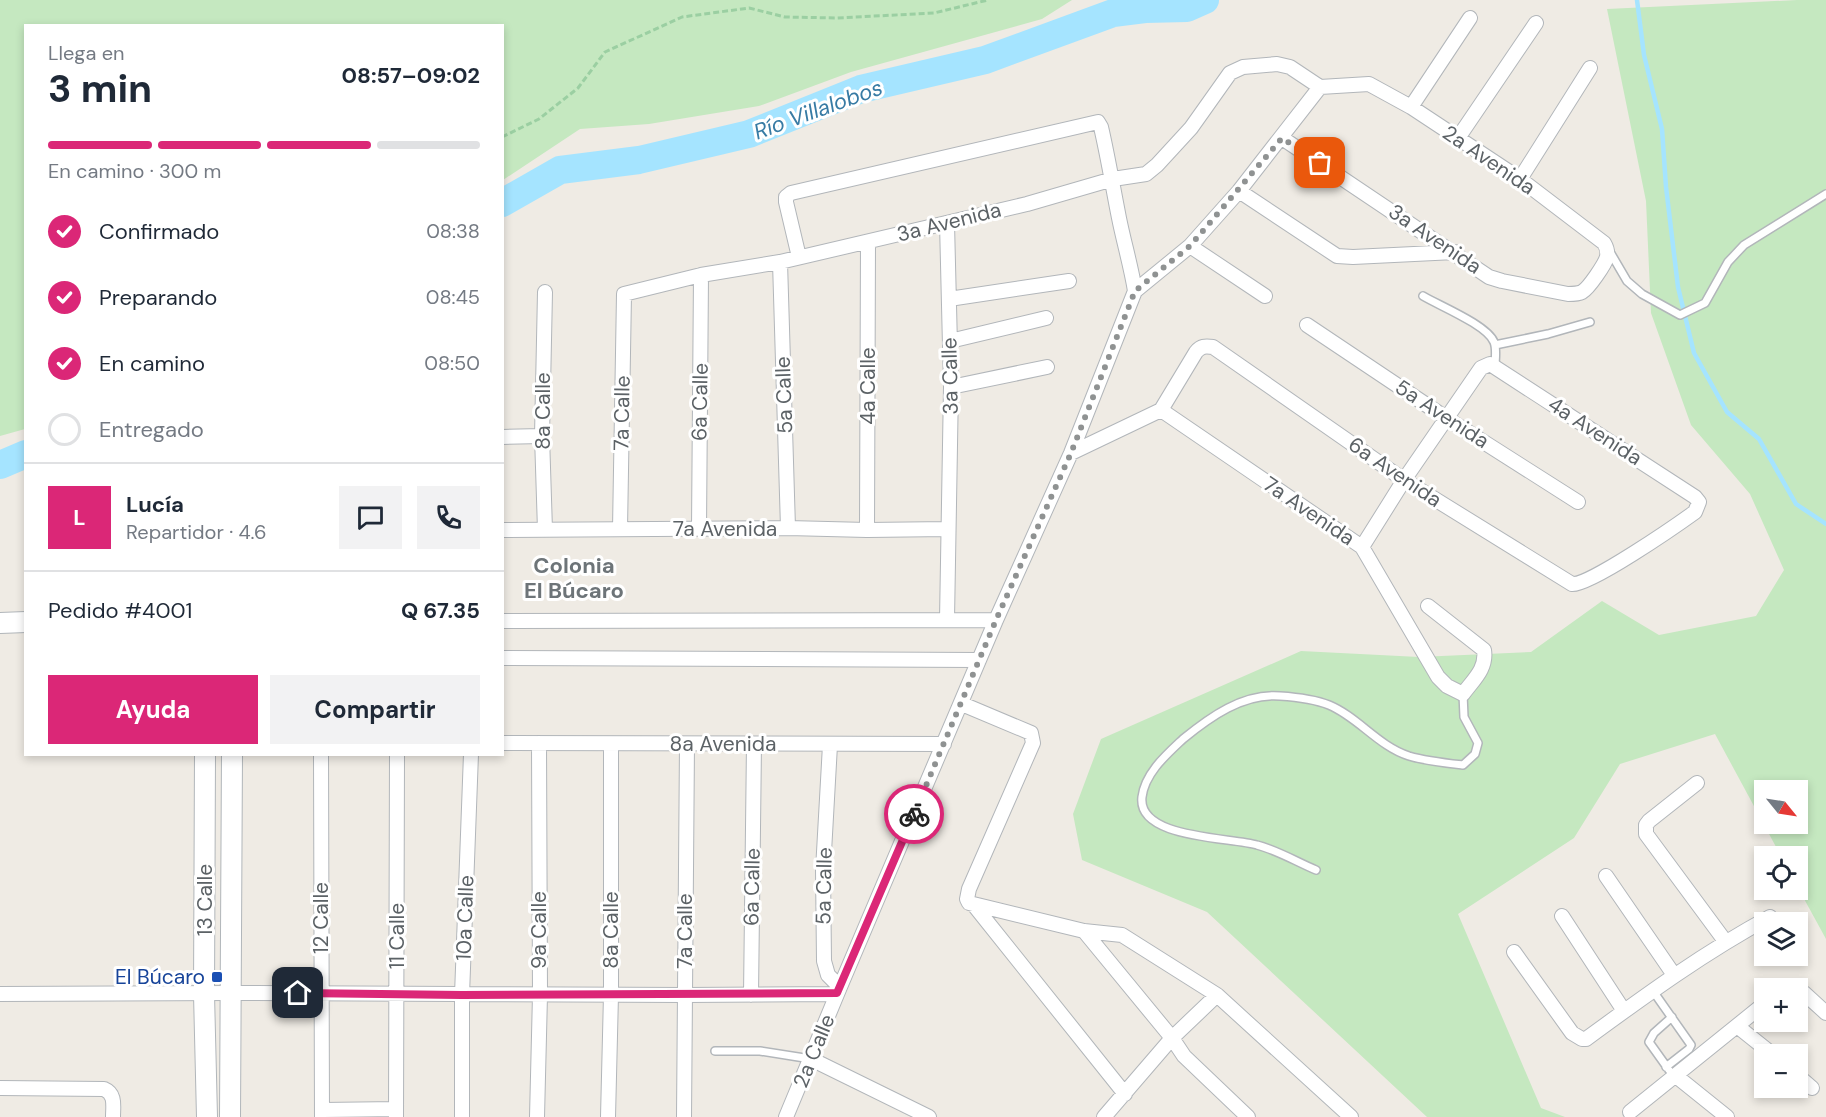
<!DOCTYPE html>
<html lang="es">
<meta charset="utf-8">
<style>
:root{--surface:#fff;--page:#f2f2f3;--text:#1f2937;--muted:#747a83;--line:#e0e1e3;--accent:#db2777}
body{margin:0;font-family:"DM Sans",sans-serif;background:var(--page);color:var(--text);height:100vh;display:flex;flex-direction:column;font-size:22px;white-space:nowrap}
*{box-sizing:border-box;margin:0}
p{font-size:20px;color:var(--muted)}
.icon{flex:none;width:33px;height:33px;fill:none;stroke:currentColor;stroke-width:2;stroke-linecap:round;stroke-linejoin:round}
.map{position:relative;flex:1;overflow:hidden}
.drawer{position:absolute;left:24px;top:24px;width:480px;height:732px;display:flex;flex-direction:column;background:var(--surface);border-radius:0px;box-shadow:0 3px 9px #0003}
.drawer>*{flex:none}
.needle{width:39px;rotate:120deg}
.controls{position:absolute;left:1754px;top:780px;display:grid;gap:12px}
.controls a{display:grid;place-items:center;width:54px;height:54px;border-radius:0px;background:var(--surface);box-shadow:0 3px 9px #0003;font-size:30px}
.pin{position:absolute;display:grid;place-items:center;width:51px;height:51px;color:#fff;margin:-26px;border-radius:12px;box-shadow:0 3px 9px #0006}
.courier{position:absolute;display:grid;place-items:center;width:60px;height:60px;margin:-30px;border:4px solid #db2777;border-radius:50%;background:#fff;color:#222;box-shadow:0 2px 8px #0007}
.headline em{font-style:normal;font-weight:700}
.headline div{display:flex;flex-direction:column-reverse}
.headline{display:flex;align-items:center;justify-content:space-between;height:102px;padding:0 24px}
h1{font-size:39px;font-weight:700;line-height:45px}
.bar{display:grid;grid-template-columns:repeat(4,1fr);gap:9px 6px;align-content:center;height:72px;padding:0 24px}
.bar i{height:8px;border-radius:4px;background:var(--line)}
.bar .selected{background:var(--accent)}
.bar p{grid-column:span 4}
.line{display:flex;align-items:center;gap:15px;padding:0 24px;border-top:2px solid var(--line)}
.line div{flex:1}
.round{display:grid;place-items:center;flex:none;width:63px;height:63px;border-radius:0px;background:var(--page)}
ol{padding:0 24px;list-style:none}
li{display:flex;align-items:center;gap:18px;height:66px}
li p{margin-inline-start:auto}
li .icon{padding:6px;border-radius:50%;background:var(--accent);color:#fff;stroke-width:4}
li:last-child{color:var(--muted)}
li i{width:33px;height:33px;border:3px solid var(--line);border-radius:50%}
.button{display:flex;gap:12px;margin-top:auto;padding:12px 24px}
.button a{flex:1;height:69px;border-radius:0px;background:var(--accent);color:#fff;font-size:24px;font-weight:700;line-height:69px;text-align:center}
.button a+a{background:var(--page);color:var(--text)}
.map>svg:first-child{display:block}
.green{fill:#c5e8c0;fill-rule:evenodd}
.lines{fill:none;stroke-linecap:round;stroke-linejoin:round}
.stream{stroke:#a5e4ff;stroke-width:4.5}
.river{stroke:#a5e4ff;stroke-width:28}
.service-casing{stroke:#b2b6ba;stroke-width:10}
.minor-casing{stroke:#b2b6ba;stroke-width:16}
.secondary-casing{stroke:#b1b6ba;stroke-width:22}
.path{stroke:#9bcfa2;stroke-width:3;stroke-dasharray:6 3;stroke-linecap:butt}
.service{stroke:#fff;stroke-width:7}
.minor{stroke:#fff;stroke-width:14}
.secondary{stroke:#fff;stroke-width:20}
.done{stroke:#8f9292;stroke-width:6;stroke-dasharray:0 10.8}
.route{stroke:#db2777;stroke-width:8}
.transit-dot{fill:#1a4fb4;stroke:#fff;stroke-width:2}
.labels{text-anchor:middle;stroke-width:6;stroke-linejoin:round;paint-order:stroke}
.street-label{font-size:21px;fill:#5c6266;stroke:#fff}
.transit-label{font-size:21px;fill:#164399;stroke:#fff;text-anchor:end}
.water-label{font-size:22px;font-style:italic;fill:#377ba4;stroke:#fff}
.neighbourhood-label{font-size:22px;font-weight:bold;fill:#6d7478;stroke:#fff}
</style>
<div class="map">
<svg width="1826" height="1117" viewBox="0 0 1826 1117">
<rect width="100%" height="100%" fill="#efebe4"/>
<path class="green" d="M0 0H1072L1042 19 851 72 759 106 649 124 580 129 503 180 502 26H26L25 429 0 436Z
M1797 0H1826V939L1797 886V856H1781L1715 734 1620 764 1574 838 1458 914 1541 1108 1565 1117H1427L1207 912 1082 860 1073 814 1101 739 1301 651 1419 657 1531 652 1602 601 1659 635 1756 616 1784 570 1750 494 1691 425 1651 313 1646 201 1607 9ZM1764 790H1797V824H1764Z"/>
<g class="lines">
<path class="stream" d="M1637 0 1644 55 1662 129 1666 187 1678 287 1694 353 1727 412 1759 439 1796 504 1826 524"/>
<path class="river" d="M502 203 560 170 639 160 749 134 861 89 985 60 1113 13 1145 9 1187 8 1205 0
M0 465 26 454"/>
<g class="service-casing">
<path id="service" d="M1610 252 1627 281 1642 294 1680 315 1705 303 1728 262 1744 245 1826 194
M1423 296C1440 306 1487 325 1494 342 1497 349 1495 359 1495 366
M1495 345 1548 334 1590 322
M1316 870C1297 862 1277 850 1257 845 1230 837 1137 839 1142 797 1145 773 1166 755 1183 739 1210 717 1243 693 1280 696 1295 697 1314 699 1329 705 1358 717 1378 746 1409 756 1426 761 1445 763 1463 765L1475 754 1478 743 1464 717 1463 694
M1653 991 1691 1045 1689 1049 1666 1067
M715 1051H760L811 1059
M1669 1070 1649 1042 1654 1033 1672 1017"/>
</g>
<g class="minor-casing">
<path id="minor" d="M1411 107 1470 18
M1458 138 1536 23
M1520 179 1590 68
M1239 191 1337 256 1353 257 1455 252
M947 223 951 387 947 620
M1190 246 1265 296
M799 257 786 202V197L791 193 1098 122 1101 127C1108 157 1113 188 1119 218 1124 243 1131 266 1135 291
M780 262 788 528
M545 292 542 436 545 530
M949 299 1069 281
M1307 325 1446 418 1578 502
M950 341 1046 318
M951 387 1047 367
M1161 410 1362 547 1438 677 1447 686 1463 694C1473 680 1487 669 1484 650L1428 606
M502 437 542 436
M1071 453 1161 410 1196 352C1201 346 1205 346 1213 347L1404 480 1572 584C1589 586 1677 525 1695 512L1699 502 1695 497 1490 364 1481 368 1404 480 1362 547
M620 529 624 294 701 275 780 262 1027 204 1113 179 1146 174 1157 165 1191 128 1230 73 1243 67 1277 64 1290 67 1320 87
M699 529 701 275
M502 530 788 528 867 530 948 529
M867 530 868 242
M502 621 996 620
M502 658 979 660
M962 704 1031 733 1033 743 969 889 967 899 969 903 1084 931 1122 935 1217 995 1351 1117
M502 743 944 744
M830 745 823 870 824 961 828 975 840 987
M321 754 322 1117
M1697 783 1649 821 1646 825V834L1725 941
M1606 876 1674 975
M973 904 1125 1094
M1562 916 1624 1011
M1084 931 1172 1038 1184 1056 1248 1117
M1514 952 1572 1033 1582 1039H1586C1646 995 1705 952 1770 917
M1797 991 1804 993 1826 1013
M0 994 232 993 685 995 837 994
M751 995 754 744
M1737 1026 1772 1054
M811 1059 929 1117
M1797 1075 1812 1088
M1676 1076 1727 1117
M0 1088 104 1089C116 1094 113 1106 113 1117
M323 1110 396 1109
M1630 1112 1764 1004
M396 1117 397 754
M462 1117V995L471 754
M537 1117 540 995 539 743
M608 1117 611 995V744
M684 1117 687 744
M786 1117 840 987 996 620 1071 453 1135 291 1190 246 1239 191 1320 87 1369 84 1411 107 1520 179 1604 243C1607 248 1608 251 1607 257 1605 264 1589 288 1582 292 1578 294 1573 294 1568 294L1502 281 1489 277 1282 138
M1104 1117 1172 1038 1217 995"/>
</g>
<g class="secondary-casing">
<path id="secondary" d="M0 623 26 622
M205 754 204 994 207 1117
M230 1117 232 754"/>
</g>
<path class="path" d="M502 137 539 119 578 88 605 52 682 17 749 8 785 17 837 18 934 13 988 0"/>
<use href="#service" class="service"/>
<use href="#minor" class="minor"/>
<use href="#secondary" class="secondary"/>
</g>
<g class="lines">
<path class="done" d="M914 814 996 620 1071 453 1135 291 1190 246 1282 138 1320 163"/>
<path class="route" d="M298 993 462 995 837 993 914 814"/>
</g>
<rect class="transit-dot" x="211" y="971" width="12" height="12" rx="3"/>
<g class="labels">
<g class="street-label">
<text transform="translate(1489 160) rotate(34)" y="7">2a Avenida</text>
<text transform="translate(949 222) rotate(-14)" y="7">3a Avenida</text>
<text transform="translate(1435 239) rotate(34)" y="7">3a Avenida</text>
<text transform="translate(950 376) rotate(-91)" y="7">3a Calle</text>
<text transform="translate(868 386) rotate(-90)" y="7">4a Calle</text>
<text transform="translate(784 395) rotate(-92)" y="7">5a Calle</text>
<text transform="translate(700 402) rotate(-89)" y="7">6a Calle</text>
<text transform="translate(543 411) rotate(-90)" y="7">8a Calle</text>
<text transform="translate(622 413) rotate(-89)" y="7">7a Calle</text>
<text transform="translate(1442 414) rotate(33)" y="7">5a Avenida</text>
<text transform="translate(1595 431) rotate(33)" y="7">4a Avenida</text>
<text transform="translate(1395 472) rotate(34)" y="7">6a Avenida</text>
<text transform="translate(1309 511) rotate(34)" y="7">7a Avenida</text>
<text x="725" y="536">7a Avenida</text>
<text x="723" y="751">8a Avenida</text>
<text transform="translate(824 886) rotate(-89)" y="7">5a Calle</text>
<text transform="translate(752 887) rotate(-89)" y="7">6a Calle</text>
<text transform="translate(205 900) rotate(-90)" y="7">13 Calle</text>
<text transform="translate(321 918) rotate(-90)" y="7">12 Calle</text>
<text transform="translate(465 918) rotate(-88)" y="7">10a Calle</text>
<text transform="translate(539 930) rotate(-90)" y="7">9a Calle</text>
<text transform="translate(611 930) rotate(-90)" y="7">8a Calle</text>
<text transform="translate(685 931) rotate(-90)" y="7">7a Calle</text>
<text transform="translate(397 936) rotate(-90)" y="7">11 Calle</text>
<text transform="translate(814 1051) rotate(-68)" y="7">2a Calle</text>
</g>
<g class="transit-label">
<text x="205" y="984">El Búcaro</text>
</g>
<g class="water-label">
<text transform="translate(818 109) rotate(-20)" y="8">Río Villalobos</text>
</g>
<g class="neighbourhood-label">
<text x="574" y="573">Colonia<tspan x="574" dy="25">El Búcaro</tspan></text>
</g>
</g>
</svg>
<div class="controls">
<a><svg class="needle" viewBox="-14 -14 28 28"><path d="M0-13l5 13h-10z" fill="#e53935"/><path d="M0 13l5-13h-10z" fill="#747a83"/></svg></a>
<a><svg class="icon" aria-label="locate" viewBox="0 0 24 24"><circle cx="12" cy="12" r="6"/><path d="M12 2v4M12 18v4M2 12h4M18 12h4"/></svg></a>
<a><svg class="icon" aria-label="layers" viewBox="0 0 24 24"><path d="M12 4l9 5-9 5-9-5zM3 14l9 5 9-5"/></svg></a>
<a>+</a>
<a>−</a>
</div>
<div class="pin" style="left:1320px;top:163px;background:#ea580c"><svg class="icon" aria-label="bag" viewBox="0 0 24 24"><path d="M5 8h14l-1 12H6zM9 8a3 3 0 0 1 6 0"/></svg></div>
<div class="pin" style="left:298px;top:993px;background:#1f2937"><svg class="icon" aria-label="home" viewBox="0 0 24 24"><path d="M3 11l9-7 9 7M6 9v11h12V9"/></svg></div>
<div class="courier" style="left:914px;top:814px"><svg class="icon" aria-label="bike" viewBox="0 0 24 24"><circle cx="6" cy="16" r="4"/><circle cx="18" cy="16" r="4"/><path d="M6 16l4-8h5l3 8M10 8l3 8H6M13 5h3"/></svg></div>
<section class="drawer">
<div class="headline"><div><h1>3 min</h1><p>Llega en</p></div><em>08:57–09:02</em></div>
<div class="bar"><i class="selected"></i><i class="selected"></i><i class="selected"></i><i></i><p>En camino · 300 m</p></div>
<ol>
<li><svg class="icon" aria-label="check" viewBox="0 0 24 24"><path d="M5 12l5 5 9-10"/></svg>Confirmado<p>08:38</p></li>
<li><svg class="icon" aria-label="check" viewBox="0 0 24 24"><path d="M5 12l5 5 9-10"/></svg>Preparando<p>08:45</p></li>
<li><svg class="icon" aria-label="check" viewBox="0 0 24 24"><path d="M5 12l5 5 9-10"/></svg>En camino<p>08:50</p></li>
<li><i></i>Entregado</li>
</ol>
<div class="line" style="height:108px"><b class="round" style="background:var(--accent);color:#fff">L</b><div><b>Lucía</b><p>Repartidor · 4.6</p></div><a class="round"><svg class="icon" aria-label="chat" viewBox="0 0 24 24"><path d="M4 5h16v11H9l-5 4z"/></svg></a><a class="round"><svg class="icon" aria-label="phone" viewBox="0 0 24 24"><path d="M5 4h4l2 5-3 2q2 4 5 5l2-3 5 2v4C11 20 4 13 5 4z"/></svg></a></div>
<div class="line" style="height:78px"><div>Pedido #4001</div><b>Q 67.35</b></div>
<div class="button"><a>Ayuda</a><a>Compartir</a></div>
</section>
</div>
